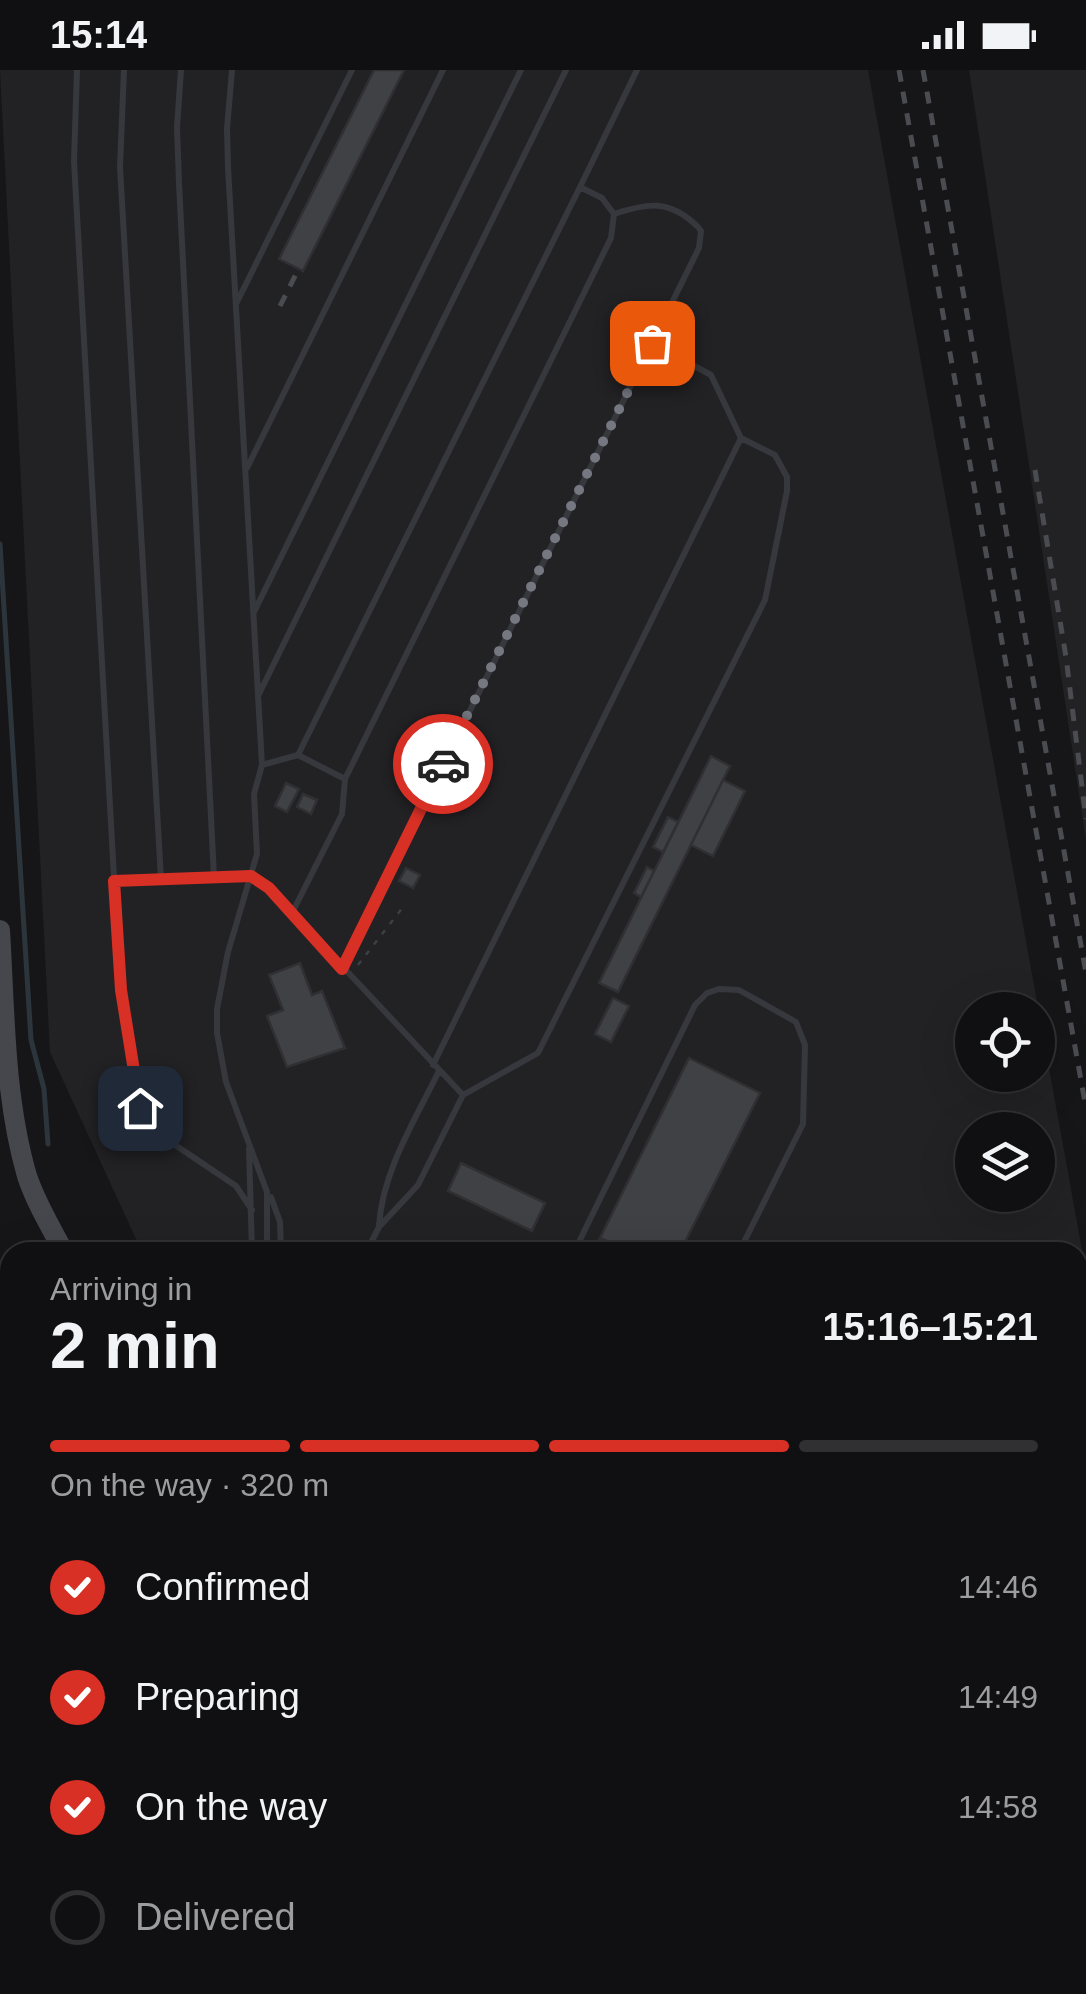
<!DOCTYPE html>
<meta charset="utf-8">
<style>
:root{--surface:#101012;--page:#1e1e20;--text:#f1f3f6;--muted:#9c9d9f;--line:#303032;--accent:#d93025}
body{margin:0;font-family:Arial,sans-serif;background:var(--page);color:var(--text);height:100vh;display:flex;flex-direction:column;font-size:38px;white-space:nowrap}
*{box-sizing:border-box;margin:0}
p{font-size:32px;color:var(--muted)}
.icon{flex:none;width:55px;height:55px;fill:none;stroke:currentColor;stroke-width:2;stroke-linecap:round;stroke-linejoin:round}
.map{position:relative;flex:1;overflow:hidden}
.drawer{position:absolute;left:0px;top:1172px;width:1088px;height:752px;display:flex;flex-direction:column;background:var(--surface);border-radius:30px 30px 0 0;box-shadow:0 10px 40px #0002,0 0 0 2px var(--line)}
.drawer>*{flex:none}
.fabs{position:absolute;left:955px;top:922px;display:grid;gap:20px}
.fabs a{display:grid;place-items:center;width:100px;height:100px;border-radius:50%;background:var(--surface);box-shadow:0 10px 40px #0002,0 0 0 2px var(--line);font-size:50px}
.pin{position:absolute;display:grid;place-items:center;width:85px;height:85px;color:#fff;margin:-42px;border-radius:20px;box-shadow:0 5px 15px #0006}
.courier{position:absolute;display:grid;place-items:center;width:100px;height:100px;margin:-50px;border:8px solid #d93025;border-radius:50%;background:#fff;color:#222;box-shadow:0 2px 12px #0007}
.headline em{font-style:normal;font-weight:700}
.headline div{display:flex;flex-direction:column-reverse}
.headline{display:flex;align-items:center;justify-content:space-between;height:170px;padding:0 50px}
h1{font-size:65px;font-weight:700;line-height:75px}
.bar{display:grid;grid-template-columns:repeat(4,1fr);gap:15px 10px;align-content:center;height:120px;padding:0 50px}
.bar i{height:12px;border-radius:8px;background:var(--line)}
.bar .selected{background:var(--accent)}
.bar p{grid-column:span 4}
ol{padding:0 50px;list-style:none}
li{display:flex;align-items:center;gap:30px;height:110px}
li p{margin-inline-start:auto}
li .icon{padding:10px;border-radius:50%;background:var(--accent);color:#fff;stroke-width:4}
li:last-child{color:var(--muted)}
li i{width:55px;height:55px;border:5px solid var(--line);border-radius:50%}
.status{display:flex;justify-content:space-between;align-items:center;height:70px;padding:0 50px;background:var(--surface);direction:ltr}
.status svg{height:28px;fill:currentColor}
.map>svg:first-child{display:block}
.built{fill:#222225;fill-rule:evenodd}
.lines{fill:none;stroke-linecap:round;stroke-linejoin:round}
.stream{stroke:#2c353c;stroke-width:5}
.building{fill:#404145;stroke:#303034;stroke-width:2.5}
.path{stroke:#3d3f44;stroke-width:2.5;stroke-dasharray:5 8;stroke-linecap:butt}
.lane{stroke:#37383d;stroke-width:6}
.street{stroke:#37383d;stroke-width:14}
.secondary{stroke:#45474d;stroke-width:20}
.rail{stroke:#4a4c52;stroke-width:5;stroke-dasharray:12 10;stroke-linecap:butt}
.done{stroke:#757880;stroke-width:10;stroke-dasharray:0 18}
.route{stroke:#d93025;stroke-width:12}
</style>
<div class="status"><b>15:14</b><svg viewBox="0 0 49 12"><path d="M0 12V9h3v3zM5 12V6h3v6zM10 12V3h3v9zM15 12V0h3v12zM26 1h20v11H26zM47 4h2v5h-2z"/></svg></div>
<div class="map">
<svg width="1086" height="1924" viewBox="0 0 1086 1924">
<rect width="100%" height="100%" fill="#161618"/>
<path class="built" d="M0 0H868L1086 1202V1924H791L782 1915H1078V1182H142L50 982ZM972 940H1038V1005H972ZM972 1060H1038V1125H972Z
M969 0H1086V770Z
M0 1213 10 1364V1426L0 1427Z
M10 1857V1915H38L39 1924H0V1858Z"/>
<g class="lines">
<path class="stream" d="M0 474 31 970 44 1019 48 1074
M702 1915 711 1924"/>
</g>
<path class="building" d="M374 0H404L303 201 279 189Z
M711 686 730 696 618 922 599 913Z
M723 710 745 721 713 786 691 775Z
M286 713 299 719 287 742 275 736Z
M303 724 317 730 311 744 297 737Z
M668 747 678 752 663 782 653 777Z
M647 797 654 801 641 827 634 823Z
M406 798 420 805 413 818 399 811Z
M300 893 312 925 322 921 345 978 287 997 267 946 283 940 269 905Z
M613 928 629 936 611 972 595 964Z
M689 988 760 1023 680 1182H631L600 1168Z
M461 1093 545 1133 532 1161 448 1121Z
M600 1168 631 1182H593Z
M0 1588H10V1646H3L0 1642Z
M10 1671V1731L0 1732V1672Z
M10 1814V1845H1L0 1815Z
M929 1915H1042L1043 1924H931Z"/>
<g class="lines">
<path class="path" d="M358 895 403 837"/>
<path class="lane" d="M77 0 74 91 118 879 128 973 144 1054 236 1116 252 1140
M181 0 177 57 179 113 214 807
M232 0 227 59 228 97 262 695 254 724 257 784 228 882 217 939V963L226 1012 267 1122V1182
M580 117 637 0
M236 234 352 0
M652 273 711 305 741 368
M247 398 443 0
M254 542 521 0
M259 624 566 0
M298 685 345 709
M262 695 298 685 580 117 602 128 614 144 611 168 345 709 342 744 292 843
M161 809 251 806 269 818 463 1025
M115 811 161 809 120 97 124 0
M342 899 699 178 701 161 697 156C669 129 647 133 614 144
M249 1079 252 1182
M271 1127 280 1152 281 1182
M379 1155C383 1100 415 1050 439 1001
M366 1182 379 1157 418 1115 463 1025 538 983 765 530 787 421V407L775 385 741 368 433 995
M574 1182 695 935 707 923 719 919 739 920 796 952 805 975 803 1054 739 1182
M798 1919 800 1915"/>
<path class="street" d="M740 1915 750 1924"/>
<path class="secondary" d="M0 860C5 942 4 1027 27 1106 36 1133 51 1158 64 1182
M141 1924 144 1915"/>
<path class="rail" d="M899 0 1086 1038
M923 0 1086 903
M280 236 298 200
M1035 400 1066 587 1086 749"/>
</g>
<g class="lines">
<path class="done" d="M443 694 652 273"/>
<path class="route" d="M140 1038 121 920 114 811 251 806 269 818 342 899 443 694"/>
</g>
</svg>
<div class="fabs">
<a><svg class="icon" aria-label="locate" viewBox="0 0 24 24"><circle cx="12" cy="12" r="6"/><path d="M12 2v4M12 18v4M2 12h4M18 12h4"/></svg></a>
<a><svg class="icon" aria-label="layers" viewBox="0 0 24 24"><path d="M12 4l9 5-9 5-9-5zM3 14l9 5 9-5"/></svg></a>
</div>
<div class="pin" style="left:652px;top:273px;background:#ea580c"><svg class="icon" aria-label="bag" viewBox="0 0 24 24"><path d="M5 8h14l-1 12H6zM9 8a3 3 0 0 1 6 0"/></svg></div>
<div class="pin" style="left:140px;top:1038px;background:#1f2937"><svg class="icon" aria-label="home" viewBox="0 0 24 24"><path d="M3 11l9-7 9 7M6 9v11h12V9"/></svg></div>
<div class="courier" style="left:443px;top:694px"><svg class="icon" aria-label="car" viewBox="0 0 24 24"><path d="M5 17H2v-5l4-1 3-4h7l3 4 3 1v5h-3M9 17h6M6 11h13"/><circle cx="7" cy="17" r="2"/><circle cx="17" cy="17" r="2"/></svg></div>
<section class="drawer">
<div class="headline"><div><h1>2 min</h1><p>Arriving in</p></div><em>15:16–15:21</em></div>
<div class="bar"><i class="selected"></i><i class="selected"></i><i class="selected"></i><i></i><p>On the way · 320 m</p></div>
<ol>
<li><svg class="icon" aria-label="check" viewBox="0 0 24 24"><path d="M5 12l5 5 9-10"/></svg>Confirmed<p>14:46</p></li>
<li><svg class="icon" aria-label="check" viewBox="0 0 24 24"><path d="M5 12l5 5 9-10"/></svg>Preparing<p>14:49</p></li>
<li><svg class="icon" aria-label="check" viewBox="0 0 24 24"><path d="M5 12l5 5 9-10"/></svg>On the way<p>14:58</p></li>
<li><i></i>Delivered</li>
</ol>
</section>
</div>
